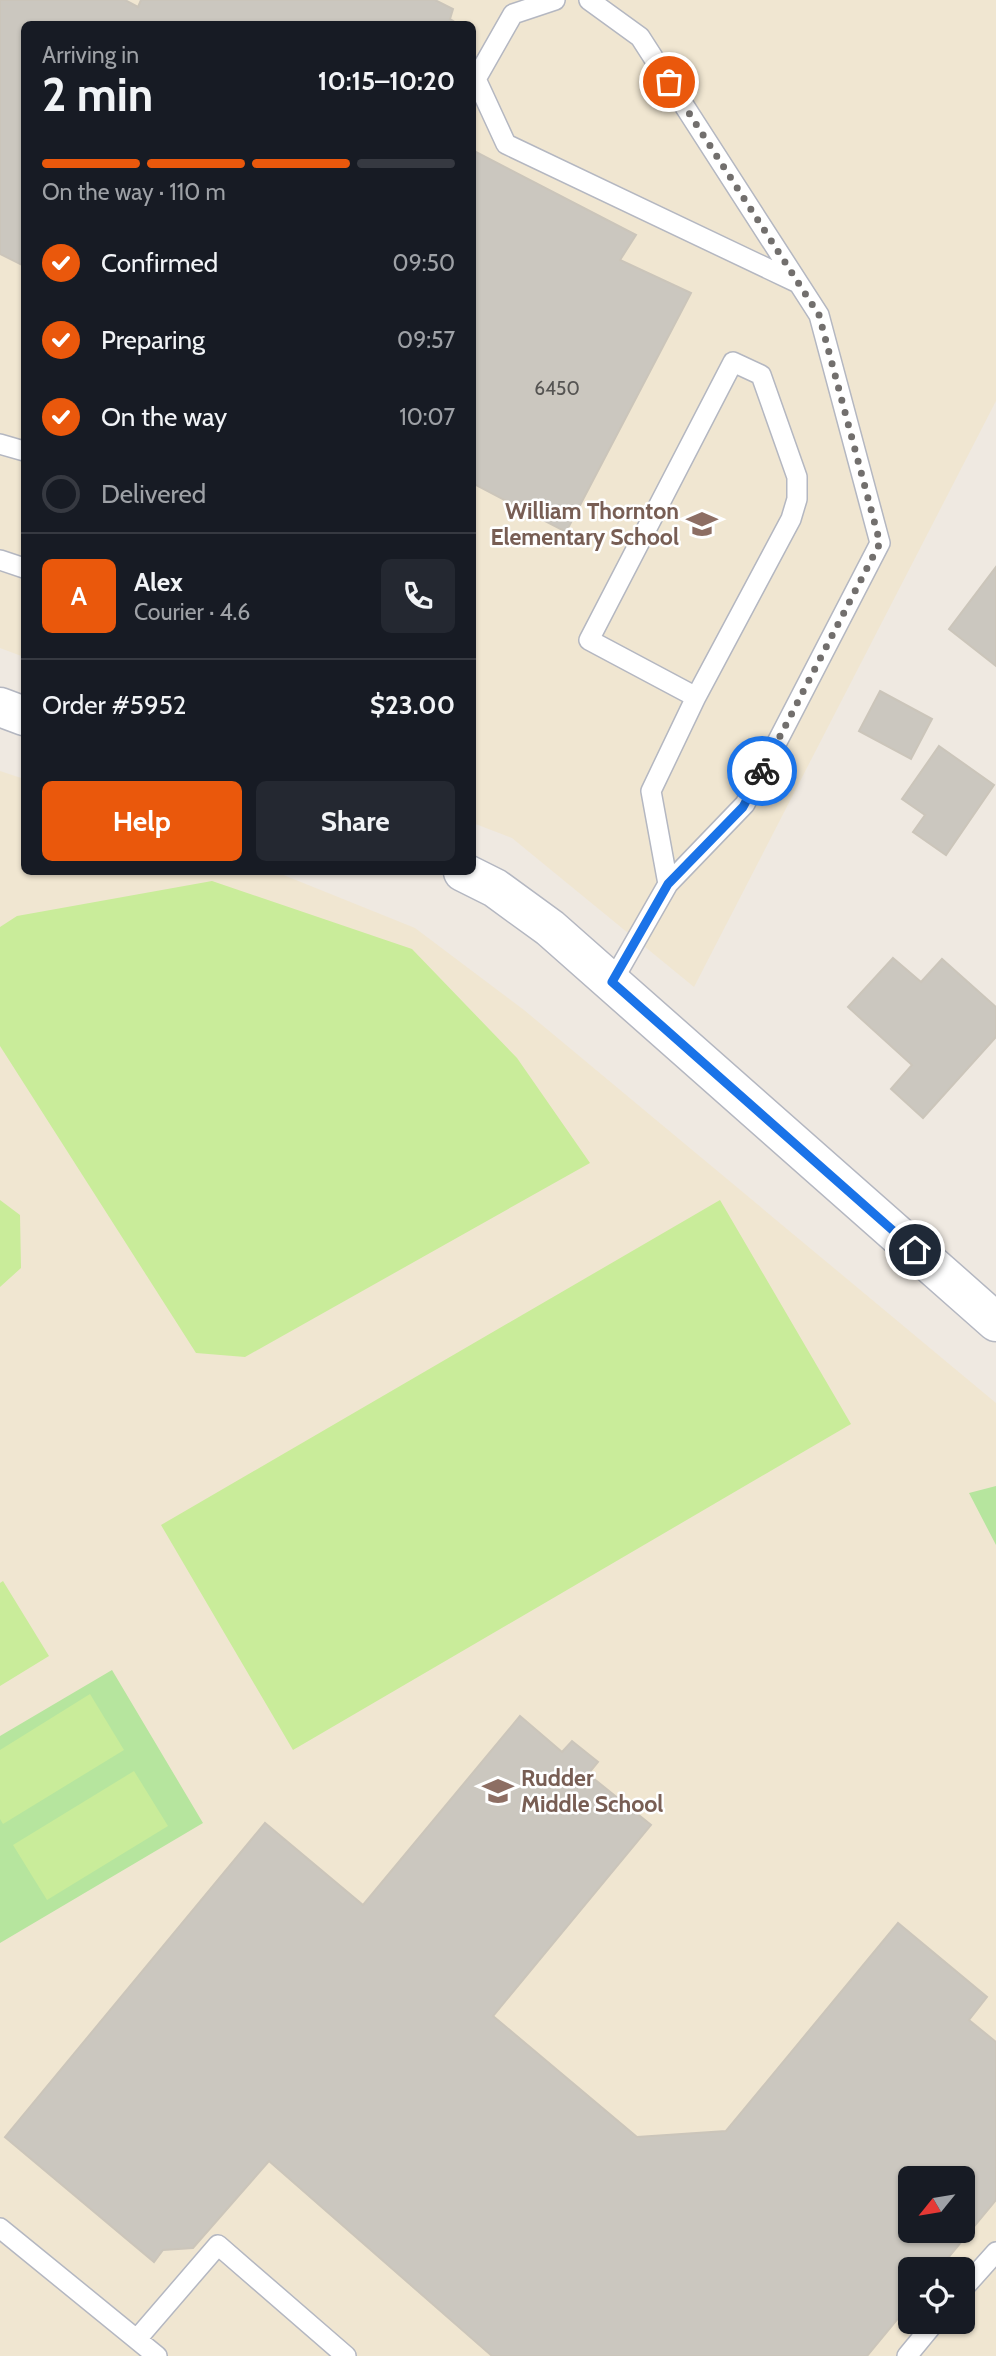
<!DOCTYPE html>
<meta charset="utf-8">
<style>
:root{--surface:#171b24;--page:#242831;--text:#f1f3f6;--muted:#9ea1a6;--line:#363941;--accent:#ea580c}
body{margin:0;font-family:Cabin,sans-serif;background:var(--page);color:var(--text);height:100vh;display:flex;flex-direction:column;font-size:26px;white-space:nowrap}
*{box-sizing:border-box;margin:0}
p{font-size:23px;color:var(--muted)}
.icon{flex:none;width:38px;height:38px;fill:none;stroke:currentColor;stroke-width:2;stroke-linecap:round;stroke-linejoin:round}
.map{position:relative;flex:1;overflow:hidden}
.sheet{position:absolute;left:21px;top:21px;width:455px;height:854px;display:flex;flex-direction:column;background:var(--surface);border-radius:10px;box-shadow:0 2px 5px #0004}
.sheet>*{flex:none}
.needle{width:46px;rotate:240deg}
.fabs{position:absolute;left:898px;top:2166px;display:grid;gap:14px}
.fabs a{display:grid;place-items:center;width:77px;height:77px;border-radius:10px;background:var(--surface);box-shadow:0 2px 5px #0004;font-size:35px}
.pin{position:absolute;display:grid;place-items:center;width:60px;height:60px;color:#fff;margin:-30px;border:4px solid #fff;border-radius:50%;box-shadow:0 2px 7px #0007}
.courier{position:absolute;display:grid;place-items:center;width:70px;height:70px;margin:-35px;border:5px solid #1a73e8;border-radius:50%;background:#fff;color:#222;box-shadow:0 2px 9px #0007}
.head em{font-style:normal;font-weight:800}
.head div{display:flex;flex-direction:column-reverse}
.head{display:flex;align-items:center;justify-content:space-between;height:119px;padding:0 21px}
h1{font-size:46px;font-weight:800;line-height:52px}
.bar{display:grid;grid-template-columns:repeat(4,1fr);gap:10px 7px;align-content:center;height:84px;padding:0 21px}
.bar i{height:9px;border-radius:5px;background:var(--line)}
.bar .on{background:var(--accent)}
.bar p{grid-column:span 4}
.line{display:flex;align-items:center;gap:18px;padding:0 21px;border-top:2px solid var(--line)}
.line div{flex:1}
.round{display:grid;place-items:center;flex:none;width:74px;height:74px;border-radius:10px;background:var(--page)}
ol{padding:0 21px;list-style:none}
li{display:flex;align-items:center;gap:21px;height:77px}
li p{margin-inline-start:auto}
li .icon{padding:7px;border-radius:50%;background:var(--accent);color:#fff;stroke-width:4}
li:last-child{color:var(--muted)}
li i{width:38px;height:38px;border:4px solid var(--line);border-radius:50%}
.cta{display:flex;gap:14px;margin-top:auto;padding:14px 21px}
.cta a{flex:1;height:80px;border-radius:10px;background:var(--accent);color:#fff;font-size:28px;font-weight:800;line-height:80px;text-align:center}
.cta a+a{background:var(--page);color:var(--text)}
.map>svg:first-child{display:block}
.education{fill:#f0e6d1;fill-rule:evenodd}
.green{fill:#b6e59e}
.pitch{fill:#c9ec9a}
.building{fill:#cbc7bf;stroke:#cbc5ba;stroke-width:2;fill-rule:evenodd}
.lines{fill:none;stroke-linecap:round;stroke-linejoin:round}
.service-casing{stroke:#b4b7c1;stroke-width:22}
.minor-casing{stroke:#b4b7c1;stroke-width:41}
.service{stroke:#fff;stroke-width:19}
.minor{stroke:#fff;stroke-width:38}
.done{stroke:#726f6d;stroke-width:7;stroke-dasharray:0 12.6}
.route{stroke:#1a73e8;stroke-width:9}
.labels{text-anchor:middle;stroke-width:5;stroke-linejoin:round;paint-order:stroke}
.number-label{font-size:19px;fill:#555452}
.education-label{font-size:23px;font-weight:bold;fill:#785e54;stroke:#fff;text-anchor:end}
</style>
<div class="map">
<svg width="996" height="2356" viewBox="0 0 996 2356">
<rect width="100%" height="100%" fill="#efe9e1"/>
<path class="education" d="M0 0H996V401L694 987 512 838 473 823 472 24H24V657L0 648Z
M0 771 24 779V872H276L415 928 524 1010 996 1403V2356H0ZM910 2179H962V2231H910ZM910 2270H962V2322H910Z"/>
<path class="green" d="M996 1486V1545L969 1493Z
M112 1670 203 1823 0 1943V1736Z"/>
<path class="pitch" d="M212 881 412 949 517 1058 590 1163 245 1357 196 1353 0 1046V927L17 916Z
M0 1200 20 1215 21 1268 0 1287Z
M720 1200 851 1424 293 1750 161 1525Z
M3 1581 49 1656 0 1686V1583Z
M90 1694 124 1750 3 1824 0 1819V1750Z
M134 1771 168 1826 47 1900 13 1845Z"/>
<path class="building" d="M0 0H125L138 7 141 0H435L453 9 450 19 458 24H24V266L0 254Z
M472 150 636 235 620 260 691 293 566 532 472 483Z
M996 567V666L949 629Z
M880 691 932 719 911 759 859 731Z
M939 746 994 785 946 855 913 832 925 815 902 799Z
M893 958 921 982 942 959 996 1007V1037L923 1118 891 1089 912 1065 848 1007Z
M520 1716 562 1752 572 1741 598 1762 588 1774 651 1825 493 2016 637 2137 726 2131 898 1923 987 1997 969 2020 996 2042V2200L938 2270H910V2304L867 2356H492L269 2161 193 2248 163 2250 154 2262 5 2137 265 1823 363 1905ZM910 2179H962V2231H910Z"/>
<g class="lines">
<g class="service-casing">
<path id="service" d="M555 0 513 14 476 79 506 144 798 283
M589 0 640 37 819 315 880 543 745 804 668 884
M0 444 24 451
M0 560 24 568
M612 982 668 884 651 791 696 697 791 519 797 499V477L761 375 733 362 589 640 696 697
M0 2228 157 2356
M962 2290 996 2252
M137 2339 218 2245 346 2356
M907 2356 935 2322"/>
</g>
<g class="minor-casing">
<path id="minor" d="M0 707 24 716
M463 872 495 888 550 928 996 1322"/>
</g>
<use href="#service" class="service"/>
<use href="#minor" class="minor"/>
</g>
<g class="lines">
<path class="done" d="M669 82 819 315 880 543 762 771"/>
<path class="route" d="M762 771 743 807 668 884 612 982 915 1250"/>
</g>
<defs>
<g id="school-bare" transform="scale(2.415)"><path d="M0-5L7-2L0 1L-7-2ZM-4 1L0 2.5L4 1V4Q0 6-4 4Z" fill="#8d6e63" stroke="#fff" stroke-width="2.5" paint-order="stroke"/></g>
</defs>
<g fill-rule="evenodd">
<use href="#school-bare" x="702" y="524"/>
<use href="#school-bare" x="498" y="1791"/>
</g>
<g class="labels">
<g class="number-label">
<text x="557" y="395">6450</text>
</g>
<g class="education-label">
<text x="679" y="519">William Thornton<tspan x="679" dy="26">Elementary School</tspan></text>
<text x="521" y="1786" text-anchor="start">Rudder<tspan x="521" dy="26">Middle School</tspan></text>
</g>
</g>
</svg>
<div class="fabs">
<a><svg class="needle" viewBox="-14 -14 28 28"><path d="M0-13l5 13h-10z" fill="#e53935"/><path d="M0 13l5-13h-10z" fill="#9ea1a6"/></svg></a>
<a><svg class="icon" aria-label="locate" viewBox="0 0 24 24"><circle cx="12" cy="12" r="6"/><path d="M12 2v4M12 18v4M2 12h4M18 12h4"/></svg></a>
</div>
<div class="pin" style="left:669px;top:82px;background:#ea580c"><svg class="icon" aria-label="bag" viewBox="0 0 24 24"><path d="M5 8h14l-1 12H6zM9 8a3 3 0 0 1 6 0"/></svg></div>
<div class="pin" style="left:915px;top:1250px;background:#1f2937"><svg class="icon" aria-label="home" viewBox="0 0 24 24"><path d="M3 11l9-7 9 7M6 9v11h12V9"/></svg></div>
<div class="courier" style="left:762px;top:771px"><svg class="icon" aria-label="bike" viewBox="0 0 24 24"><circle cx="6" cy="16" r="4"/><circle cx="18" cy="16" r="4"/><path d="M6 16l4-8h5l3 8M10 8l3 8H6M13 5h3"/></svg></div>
<section class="sheet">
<div class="head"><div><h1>2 min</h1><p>Arriving in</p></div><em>10:15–10:20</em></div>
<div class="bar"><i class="on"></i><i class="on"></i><i class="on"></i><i></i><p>On the way · 110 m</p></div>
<ol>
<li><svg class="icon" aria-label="check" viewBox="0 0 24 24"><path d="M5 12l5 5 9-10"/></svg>Confirmed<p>09:50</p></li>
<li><svg class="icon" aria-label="check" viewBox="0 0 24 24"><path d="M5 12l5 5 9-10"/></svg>Preparing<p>09:57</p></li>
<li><svg class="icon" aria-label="check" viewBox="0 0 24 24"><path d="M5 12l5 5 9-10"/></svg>On the way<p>10:07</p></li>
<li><i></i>Delivered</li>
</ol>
<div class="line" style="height:126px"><b class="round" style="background:var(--accent);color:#fff">A</b><div><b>Alex</b><p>Courier · 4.6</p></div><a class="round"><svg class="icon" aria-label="phone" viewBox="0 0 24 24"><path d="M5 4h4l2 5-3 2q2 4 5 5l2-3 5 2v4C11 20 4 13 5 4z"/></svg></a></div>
<div class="line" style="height:91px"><div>Order #5952</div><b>$23.00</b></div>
<div class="cta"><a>Help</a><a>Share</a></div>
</section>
</div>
